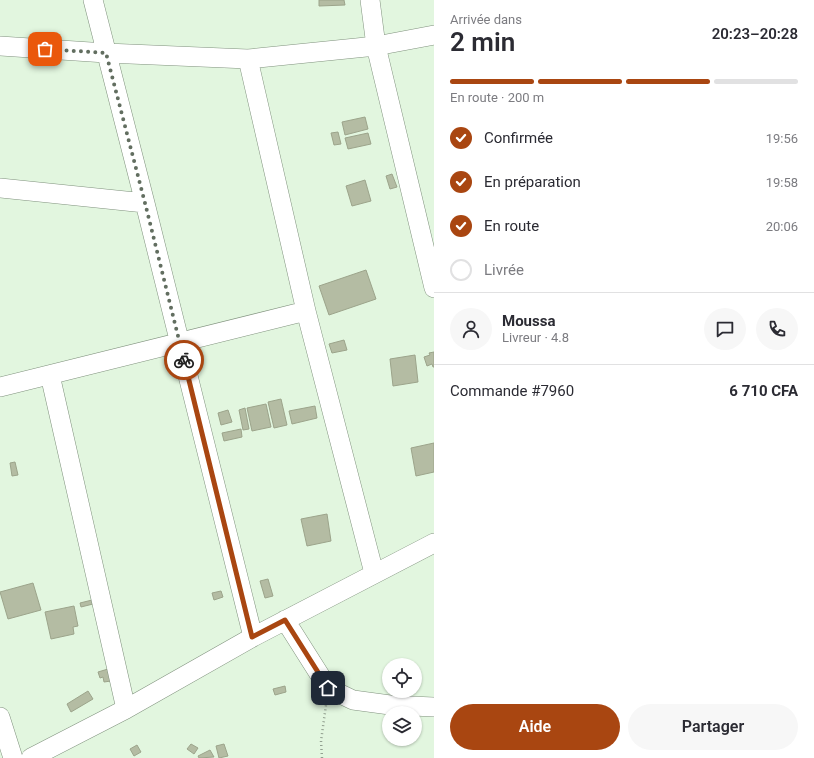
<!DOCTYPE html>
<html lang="fr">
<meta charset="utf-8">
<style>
:root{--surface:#fff;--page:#f7f7f7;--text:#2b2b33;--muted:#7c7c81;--line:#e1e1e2;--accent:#a94611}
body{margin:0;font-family:Roboto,sans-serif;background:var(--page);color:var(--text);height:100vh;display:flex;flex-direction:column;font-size:15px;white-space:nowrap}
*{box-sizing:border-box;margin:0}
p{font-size:13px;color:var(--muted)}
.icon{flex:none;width:22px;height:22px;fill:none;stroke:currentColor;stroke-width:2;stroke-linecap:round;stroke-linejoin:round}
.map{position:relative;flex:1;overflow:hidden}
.details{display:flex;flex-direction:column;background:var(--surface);width:380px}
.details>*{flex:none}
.buttons{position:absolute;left:382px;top:658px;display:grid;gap:8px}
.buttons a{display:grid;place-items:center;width:40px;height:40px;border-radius:50%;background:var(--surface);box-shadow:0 1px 3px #0004;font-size:20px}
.pin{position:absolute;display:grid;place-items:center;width:34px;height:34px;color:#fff;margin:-17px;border-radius:8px;box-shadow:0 2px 6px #0006}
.courier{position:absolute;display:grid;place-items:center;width:40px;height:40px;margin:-20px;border:3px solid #a94611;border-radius:50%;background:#fff;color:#222;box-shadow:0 1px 5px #0007}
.summary em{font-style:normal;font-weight:600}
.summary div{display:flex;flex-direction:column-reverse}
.summary{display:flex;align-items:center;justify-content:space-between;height:68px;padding:0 16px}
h1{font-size:26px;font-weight:600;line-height:30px}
.bar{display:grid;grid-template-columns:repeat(4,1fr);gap:6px 4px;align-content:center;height:48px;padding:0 16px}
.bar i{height:5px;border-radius:3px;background:var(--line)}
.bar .on{background:var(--accent)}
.bar p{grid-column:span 4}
.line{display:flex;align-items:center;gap:10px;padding:0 16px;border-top:1px solid var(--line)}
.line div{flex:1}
.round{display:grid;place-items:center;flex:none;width:42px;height:42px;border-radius:21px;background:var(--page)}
ol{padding:0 16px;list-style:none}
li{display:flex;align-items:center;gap:12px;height:44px}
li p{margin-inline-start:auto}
li .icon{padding:4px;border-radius:50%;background:var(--accent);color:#fff;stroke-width:4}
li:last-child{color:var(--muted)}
li i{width:22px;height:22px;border:2px solid var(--line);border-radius:50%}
.cta{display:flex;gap:8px;margin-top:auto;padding:8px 16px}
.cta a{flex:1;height:46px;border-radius:24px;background:var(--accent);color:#fff;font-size:16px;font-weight:600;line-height:46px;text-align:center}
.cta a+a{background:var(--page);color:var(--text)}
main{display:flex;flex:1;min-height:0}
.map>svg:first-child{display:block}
.building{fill:#b4bca3;stroke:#9ca48b}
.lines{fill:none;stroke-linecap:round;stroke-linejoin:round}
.minor-casing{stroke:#80927e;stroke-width:20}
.path{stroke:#92a090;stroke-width:2.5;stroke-dasharray:1 3;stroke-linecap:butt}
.minor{stroke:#fff;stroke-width:19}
.done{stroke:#626e60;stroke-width:4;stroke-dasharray:0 7.2}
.route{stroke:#a94611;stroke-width:5}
</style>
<main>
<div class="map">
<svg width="434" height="758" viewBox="0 0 434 758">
<rect width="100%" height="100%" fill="#e2f6df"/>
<path class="building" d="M319 0H344L345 5 319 6Z
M365 117 368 129 345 135 342 122Z
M338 132 341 144 334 145 331 133Z
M368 133 371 144 348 149 345 138Z
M392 174 397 187 390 189 386 176Z
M365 180 371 201 352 206 346 186Z
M366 270 376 299 329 315 319 286Z
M344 340 347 350 332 353 329 344Z
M434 352V367H433L432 364 427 366 424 357 430 355 429 353Z
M415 355 418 382 393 386 390 359Z
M281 399 287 425 274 428 268 402Z
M266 404 271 427 252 431 247 408Z
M315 406 317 418 292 424 289 411Z
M245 408 249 429 243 430 239 410Z
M228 410 232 422 221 425 218 413Z
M241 429 242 437 224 441 222 433Z
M434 443V472L416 476 411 448Z
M15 462 18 475 12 476 10 463Z
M327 514 331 541 307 546 301 519Z
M268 579 273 596 265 598 260 581Z
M33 583 41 610 8 619 0 592Z
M221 591 223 597 214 600 212 593Z
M92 600 93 604 81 607 80 603Z
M74 606 78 626 73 627 74 634 51 639 45 612Z
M108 669 111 681 104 682 103 677 100 678 98 672Z
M285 686 286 692 275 695 273 689Z
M88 691 93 699 71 712 67 704Z
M191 744 198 748 194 754 187 749Z
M224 744 228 756 219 758 216 746Z
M137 745 141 752 134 756 130 749Z
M210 750 214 757 199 758 198 756Z"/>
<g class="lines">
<g class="minor-casing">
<path id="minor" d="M93 0 145 203 253 637
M370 0 376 46 434 288
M0 46 106 53 248 59 376 46 434 35
M248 59 306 311 374 573
M0 188 145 203
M50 375 126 709
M0 387 306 311
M285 620 328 688 353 700 390 705 434 707
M0 717 13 758
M31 758 126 709 253 637 434 543"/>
</g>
<path class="path" d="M322 758 321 741 326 705"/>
<use href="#minor" class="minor"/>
</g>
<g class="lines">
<path class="done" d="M45 49 106 53 145 203 184 360"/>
<path class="route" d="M184 360 252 637 285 620 328 688"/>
</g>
</svg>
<div class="buttons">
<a><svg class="icon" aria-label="locate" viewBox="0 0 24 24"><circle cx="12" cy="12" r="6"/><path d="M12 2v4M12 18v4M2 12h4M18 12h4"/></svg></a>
<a><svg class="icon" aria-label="layers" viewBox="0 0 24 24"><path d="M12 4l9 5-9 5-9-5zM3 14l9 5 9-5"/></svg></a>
</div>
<div class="pin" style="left:45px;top:49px;background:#ea580c"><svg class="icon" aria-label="bag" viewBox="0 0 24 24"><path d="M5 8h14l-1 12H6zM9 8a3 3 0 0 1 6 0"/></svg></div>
<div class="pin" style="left:328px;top:688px;background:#1f2937"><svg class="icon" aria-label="home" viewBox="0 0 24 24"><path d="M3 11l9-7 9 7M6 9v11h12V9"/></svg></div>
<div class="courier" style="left:184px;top:360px"><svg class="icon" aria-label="bike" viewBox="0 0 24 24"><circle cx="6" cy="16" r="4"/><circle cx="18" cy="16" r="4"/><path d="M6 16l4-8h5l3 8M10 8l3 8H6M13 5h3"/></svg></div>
</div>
<section class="details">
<div class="summary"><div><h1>2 min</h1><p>Arrivée dans</p></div><em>20:23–20:28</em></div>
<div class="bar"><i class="on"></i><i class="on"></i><i class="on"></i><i></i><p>En route · 200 m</p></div>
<ol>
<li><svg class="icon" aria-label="check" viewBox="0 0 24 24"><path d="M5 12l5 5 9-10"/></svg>Confirmée<p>19:56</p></li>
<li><svg class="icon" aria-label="check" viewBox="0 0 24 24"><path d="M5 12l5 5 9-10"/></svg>En préparation<p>19:58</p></li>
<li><svg class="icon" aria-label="check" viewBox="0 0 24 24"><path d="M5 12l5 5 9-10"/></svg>En route<p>20:06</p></li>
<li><i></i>Livrée</li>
</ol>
<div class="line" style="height:72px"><a class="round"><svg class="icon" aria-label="person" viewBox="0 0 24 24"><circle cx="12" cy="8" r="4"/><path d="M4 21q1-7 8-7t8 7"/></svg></a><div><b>Moussa</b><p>Livreur · 4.8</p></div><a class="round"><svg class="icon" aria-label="chat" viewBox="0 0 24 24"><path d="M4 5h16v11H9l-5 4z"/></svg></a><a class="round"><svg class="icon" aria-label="phone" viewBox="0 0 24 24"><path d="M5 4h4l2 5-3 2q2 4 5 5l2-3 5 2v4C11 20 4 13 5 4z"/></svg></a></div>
<div class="line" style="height:52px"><div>Commande #7960</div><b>6 710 CFA</b></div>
<div class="cta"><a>Aide</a><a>Partager</a></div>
</section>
</main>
